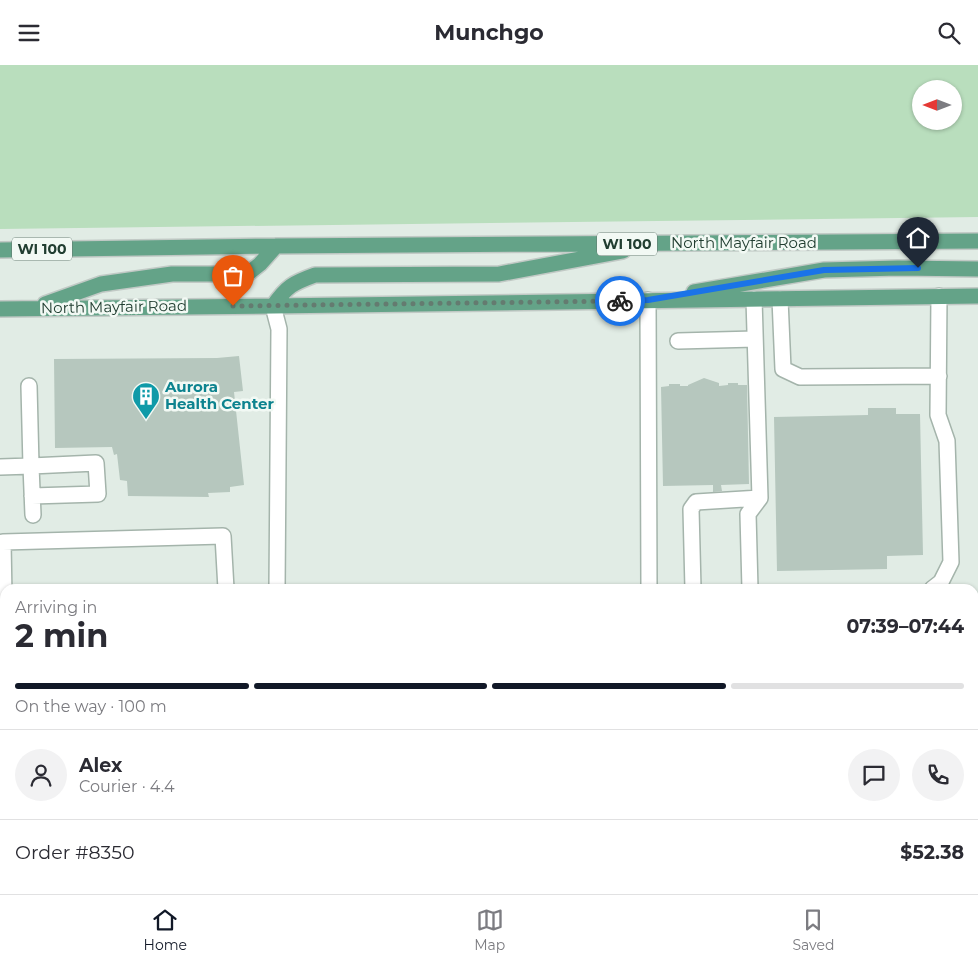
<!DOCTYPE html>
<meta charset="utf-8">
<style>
:root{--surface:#fff;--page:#f2f2f3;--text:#2b2b33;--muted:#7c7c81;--line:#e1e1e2;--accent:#111827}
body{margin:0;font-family:Montserrat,sans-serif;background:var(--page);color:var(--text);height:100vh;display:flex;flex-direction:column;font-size:19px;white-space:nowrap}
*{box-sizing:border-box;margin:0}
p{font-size:16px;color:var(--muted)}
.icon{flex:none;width:28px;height:28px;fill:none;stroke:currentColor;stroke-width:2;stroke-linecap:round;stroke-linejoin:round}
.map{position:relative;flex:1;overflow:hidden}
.panel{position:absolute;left:0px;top:519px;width:979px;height:311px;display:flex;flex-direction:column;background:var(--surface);border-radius:15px 15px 0 0;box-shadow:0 1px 4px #0004}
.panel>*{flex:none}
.needle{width:32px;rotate:270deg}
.fabs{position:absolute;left:912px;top:15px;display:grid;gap:10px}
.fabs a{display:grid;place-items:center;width:50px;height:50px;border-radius:50%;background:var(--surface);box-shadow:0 1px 4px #0004;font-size:25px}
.pin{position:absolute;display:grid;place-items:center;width:42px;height:42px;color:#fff;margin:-51px -21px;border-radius:50% 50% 50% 0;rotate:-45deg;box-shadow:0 0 5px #0007}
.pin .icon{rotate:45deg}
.courier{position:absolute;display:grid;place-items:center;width:50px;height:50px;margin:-25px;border:4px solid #1a73e8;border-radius:50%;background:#fff;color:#222;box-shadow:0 1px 6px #0007}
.headline em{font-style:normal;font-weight:700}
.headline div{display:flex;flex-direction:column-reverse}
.headline{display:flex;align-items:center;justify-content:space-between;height:85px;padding:0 15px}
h1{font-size:32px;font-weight:700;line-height:38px}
.bar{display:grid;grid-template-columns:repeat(4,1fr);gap:8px 5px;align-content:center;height:60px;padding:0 15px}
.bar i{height:6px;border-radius:4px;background:var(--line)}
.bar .active{background:var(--accent)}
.bar p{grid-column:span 4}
.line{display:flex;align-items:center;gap:12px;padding:0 15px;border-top:1px solid var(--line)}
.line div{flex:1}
.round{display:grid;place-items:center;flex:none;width:52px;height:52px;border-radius:26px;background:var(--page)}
header{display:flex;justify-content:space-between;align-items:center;height:65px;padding:0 15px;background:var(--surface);font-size:22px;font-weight:700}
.tabs{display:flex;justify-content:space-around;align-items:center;height:70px;border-top:1px solid var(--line);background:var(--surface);font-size:14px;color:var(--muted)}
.tabs a{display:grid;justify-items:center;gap:2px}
.tabs .active{color:var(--accent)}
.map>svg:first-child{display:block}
.green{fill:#b9debd;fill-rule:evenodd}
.building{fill:#b6c7be}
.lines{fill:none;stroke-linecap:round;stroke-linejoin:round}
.minor-casing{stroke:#a4b4ab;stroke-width:18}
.major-casing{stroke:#c1c9c5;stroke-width:18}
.minor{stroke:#fff;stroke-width:15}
.major{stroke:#64a388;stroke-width:15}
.rail-casing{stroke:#5b796c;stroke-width:5.5}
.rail{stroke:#f2f9f4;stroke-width:4;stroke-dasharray:11;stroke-linecap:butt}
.done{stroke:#647b70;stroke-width:5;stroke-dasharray:0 9}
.route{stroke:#1a73e8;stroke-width:6}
.labels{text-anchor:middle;stroke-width:5;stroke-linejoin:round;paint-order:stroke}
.shield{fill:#f2f9f4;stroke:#60766c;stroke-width:1}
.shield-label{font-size:14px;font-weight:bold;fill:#213e31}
.street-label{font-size:15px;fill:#213e31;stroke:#f2f9f4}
.culture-label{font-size:15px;font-weight:bold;fill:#0d838f;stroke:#f2f9f4;text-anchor:start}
</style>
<header><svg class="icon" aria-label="menu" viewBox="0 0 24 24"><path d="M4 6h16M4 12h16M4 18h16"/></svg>Munchgo<svg class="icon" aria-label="search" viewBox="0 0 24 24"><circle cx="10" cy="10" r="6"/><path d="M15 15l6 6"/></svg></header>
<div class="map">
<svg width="978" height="829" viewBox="0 0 978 829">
<rect width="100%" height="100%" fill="#e1ece5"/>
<path class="green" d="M0 0H978V152L0 164ZM921 24H954V56H921Z"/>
<path class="building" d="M239 291 243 326 234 327 244 420 230 422V427L208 428 209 432 128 431 127 416 120 415 117 389 114 390 112 382 55 383 54 294 217 293Z
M704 313 719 318V321L728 320V318H738V320H747L749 419 721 420 722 426 713 427V420L663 421 661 322 669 321V319H680V321H688V320Z
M868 343H896V349H920L923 490 887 491V504L777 506 774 352 868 350Z
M0 757H5V825H139V829H0Z"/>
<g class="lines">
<g class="minor-casing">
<path id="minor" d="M780 234 783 304 800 312 939 311
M648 235 649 524
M273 241 279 264 277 524
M678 276 755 274
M0 402 31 401 29 321
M32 431 98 429 96 398 31 401 33 450
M693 524 691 444 696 437 760 433
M750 524 748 449 760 433 754 234
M932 524 941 517 951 497 947 376 938 350 939 231
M4 532 3 477 223 471 226 524
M0 743H5
M263 825V829
M608 825V829
M342 829V825"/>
</g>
<g class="major-casing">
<path id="major" d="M0 185 276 181 978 176
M694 227 824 205 898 203 978 204
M45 239 101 219 172 209H235L250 207 260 199 276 181
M273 241C287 221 293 218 315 210L499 209 623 186
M0 244 273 241 978 231"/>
</g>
<use href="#minor" class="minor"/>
<use href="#major" class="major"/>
<g class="rail-casing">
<path id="rail" d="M974 600H978
M0 612H5
M974 614H978
M0 626 5 625
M0 638H5
M947 825 948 829
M959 825 961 829"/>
</g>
<use href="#rail" class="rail"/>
</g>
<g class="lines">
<path class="done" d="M233 241 620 236"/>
<path class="route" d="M620 236 648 235 824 205 918 203"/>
</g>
<defs>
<g id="building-pin" transform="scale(1.4375)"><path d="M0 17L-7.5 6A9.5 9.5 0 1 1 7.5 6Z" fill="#0f9aa8" stroke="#f2f9f4"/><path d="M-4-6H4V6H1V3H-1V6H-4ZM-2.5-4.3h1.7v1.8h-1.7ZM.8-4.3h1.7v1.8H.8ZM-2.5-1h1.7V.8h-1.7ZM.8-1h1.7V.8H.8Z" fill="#fff"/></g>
</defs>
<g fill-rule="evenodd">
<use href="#building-pin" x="146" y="331"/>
</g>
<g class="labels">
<g class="shield">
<rect x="597" y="167.5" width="60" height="23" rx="4"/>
<rect x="12" y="172.5" width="60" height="23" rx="4"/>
</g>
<g class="shield-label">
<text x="627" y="184">WI 100</text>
<text x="42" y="189">WI 100</text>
</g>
<g class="street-label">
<text x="744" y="183">North Mayfair Road</text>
<text transform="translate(114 242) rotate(-1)" y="5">North Mayfair Road</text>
</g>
<g class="culture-label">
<text x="165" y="327">Aurora<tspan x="165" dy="17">Health Center</tspan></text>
</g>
</g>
</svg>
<div class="fabs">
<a><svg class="needle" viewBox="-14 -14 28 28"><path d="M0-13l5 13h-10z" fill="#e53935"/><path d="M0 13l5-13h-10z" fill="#7c7c81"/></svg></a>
</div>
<div class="pin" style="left:233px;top:241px;background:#ea580c"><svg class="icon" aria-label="bag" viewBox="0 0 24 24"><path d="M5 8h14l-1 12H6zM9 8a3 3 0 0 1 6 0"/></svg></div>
<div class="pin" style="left:918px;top:203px;background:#1f2937"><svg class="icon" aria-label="home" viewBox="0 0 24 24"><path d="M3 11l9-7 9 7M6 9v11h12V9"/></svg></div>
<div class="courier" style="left:620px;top:236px"><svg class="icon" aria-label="bike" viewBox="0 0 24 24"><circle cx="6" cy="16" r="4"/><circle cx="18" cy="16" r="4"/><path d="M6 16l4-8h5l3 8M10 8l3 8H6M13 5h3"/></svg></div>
<section class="panel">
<div class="headline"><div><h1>2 min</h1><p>Arriving in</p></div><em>07:39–07:44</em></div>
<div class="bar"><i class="active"></i><i class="active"></i><i class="active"></i><i></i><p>On the way · 100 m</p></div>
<div class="line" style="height:90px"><a class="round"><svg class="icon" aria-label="person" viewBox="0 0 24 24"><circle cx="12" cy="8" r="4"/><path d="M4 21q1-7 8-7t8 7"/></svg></a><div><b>Alex</b><p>Courier · 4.4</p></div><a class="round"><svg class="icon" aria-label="chat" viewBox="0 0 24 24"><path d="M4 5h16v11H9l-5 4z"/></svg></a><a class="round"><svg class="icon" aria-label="phone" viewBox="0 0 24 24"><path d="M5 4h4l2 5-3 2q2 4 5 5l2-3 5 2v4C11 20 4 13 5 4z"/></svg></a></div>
<div class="line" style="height:65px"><div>Order #8350</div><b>$52.38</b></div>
</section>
</div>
<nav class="tabs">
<a class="active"><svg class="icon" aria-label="home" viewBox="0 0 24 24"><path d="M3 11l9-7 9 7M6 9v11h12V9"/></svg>Home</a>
<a><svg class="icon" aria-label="map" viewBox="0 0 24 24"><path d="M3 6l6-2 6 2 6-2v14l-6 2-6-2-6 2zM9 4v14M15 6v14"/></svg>Map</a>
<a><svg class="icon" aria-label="saved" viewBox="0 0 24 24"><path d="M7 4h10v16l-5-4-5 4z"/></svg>Saved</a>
</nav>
